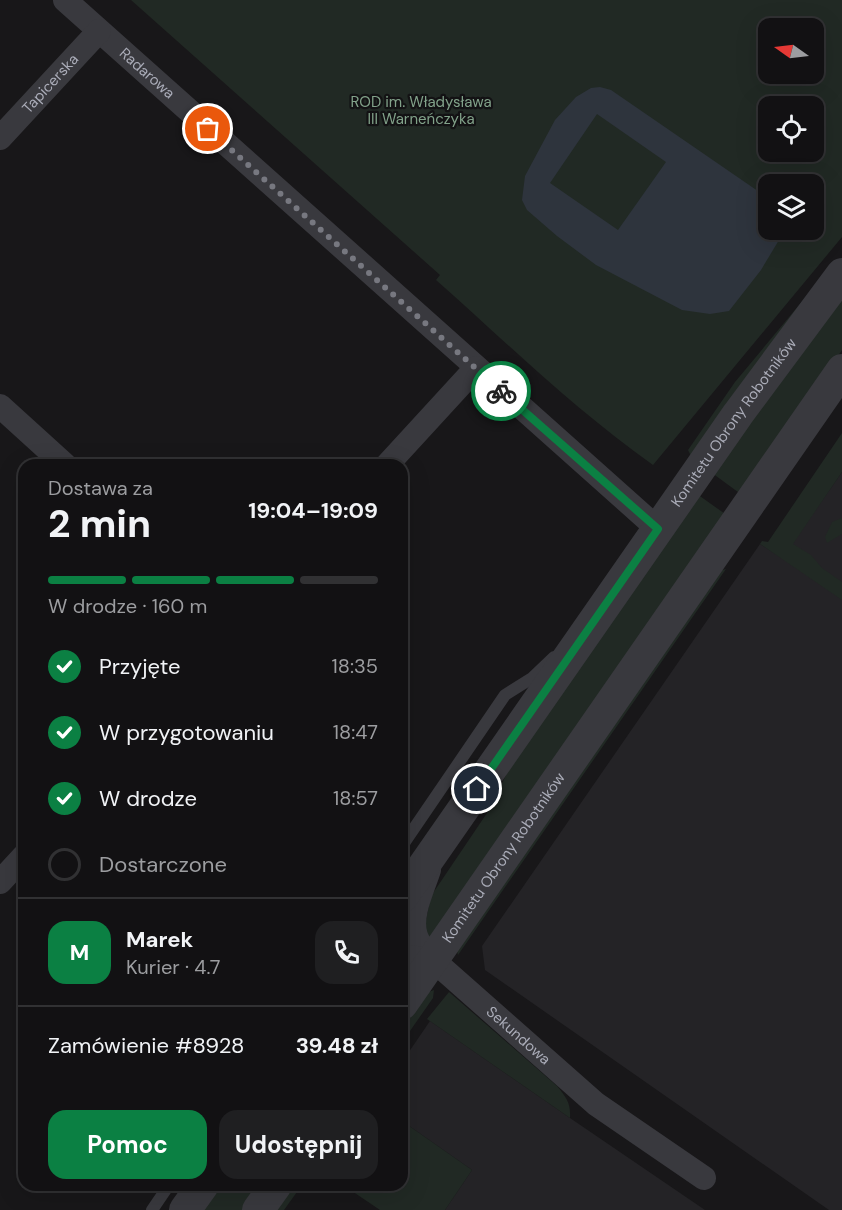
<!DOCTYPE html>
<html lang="pl">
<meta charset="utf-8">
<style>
:root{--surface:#121113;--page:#1f1f21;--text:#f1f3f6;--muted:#9c9da0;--line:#313133;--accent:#0b8043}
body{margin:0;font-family:"DM Sans",sans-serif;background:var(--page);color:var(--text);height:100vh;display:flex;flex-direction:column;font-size:22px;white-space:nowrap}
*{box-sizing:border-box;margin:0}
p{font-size:20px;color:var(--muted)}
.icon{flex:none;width:33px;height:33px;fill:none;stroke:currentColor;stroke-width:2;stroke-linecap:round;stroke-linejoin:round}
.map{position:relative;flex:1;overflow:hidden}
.drawer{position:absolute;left:18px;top:459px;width:390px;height:732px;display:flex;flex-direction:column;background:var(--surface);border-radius:18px;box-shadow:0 6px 24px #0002,0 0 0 2px var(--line)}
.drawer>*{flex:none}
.needle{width:39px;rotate:284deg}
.fabs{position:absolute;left:758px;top:18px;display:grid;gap:12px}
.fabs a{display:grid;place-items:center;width:66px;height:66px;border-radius:12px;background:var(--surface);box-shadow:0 6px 24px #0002,0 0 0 2px var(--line);font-size:30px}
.pin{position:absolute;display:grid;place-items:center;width:51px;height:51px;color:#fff;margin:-26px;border:3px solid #fff;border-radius:50%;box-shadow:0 2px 6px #0007}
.courier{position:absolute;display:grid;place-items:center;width:60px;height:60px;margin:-30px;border:4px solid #0b8043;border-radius:50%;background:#fff;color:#222;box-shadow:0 2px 8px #0007}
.headline em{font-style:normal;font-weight:700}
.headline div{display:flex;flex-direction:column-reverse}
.headline{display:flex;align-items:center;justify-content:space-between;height:102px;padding:0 30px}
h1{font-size:39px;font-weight:700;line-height:45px}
.bar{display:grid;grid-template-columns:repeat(4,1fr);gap:9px 6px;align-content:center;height:72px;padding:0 30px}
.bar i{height:8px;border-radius:4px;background:var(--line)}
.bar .active{background:var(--accent)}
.bar p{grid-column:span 4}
.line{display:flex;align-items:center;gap:15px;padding:0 30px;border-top:2px solid var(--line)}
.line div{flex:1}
.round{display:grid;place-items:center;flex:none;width:63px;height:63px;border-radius:18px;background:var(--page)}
ol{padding:0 30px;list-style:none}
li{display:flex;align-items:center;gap:18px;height:66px}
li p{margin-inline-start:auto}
li .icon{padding:6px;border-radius:50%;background:var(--accent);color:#fff;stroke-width:4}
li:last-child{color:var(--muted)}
li i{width:33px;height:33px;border:3px solid var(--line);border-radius:50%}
.primary-button{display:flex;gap:12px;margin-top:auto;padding:12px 30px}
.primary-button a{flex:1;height:69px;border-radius:18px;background:var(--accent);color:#fff;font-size:24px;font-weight:700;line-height:69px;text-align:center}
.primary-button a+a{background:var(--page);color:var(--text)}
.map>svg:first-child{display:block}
.built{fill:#242326}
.green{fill:#212924;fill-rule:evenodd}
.water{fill:#2e343d;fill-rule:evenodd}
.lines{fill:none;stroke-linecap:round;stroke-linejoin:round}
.service{stroke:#39393e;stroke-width:12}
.minor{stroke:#39393e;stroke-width:24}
.tertiary{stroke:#39393e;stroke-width:32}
.done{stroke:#777880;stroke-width:6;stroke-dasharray:0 10.8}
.route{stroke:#0b8043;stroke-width:8}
.labels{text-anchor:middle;stroke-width:4.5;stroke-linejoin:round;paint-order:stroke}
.street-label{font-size:15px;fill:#aaacb8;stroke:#131214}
.park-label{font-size:15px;fill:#82a28a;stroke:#131214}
</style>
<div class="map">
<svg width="842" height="1210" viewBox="0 0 842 1210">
<rect width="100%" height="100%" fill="#181719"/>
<path class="built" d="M842 472V1210H829L485 970 482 946 760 544 782 558Z
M430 1021 570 1118 705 1210H445L472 1170 402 1121V1062Z"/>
<path class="green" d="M131 0H842V237L653 465C575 410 507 343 436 280L440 275ZM768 28H813V74H768ZM768 106H813V152H768ZM768 184H813V230H768Z
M829 269 692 458 688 450 735 382Z
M842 296V350L742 495 712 473Z
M842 433V472L793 544 811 555 822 568 842 582V600L760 544 762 541 768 542Z
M697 494 728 516 432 940 424 929 431 896 487 813 508 771Z
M842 518V534L827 543 825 537 832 522Z
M726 569 458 955 457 951 718 571Z
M434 990 433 998 410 1031 402 1026V1022C411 1009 418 994 434 990Z
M449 992 557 1086C566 1097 571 1103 570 1118L427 1019Z
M402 1121 472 1170 445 1210H380L343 1185H402Z
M218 1185H262L245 1210H201Z
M289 1185H302L284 1210H272Z"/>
<path class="water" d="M600 87 611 90 768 198V230H785L761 270 729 311 710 314 682 310 596 265 557 236 527 210 522 200 525 176 555 120 576 97 591 88ZM597 114 666 162 618 230 550 183Z"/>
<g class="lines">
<path class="service" d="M402 846 505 695 532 678 554 657
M152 1210 169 1185"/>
<g class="minor">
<path id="s1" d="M65 0 658 529"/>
<path id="s2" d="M0 138 99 31"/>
<path d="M0 406 65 465"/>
<path d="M387 465 476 368"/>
<path id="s3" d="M429 870C423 889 409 916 416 936 419 945 427 953 433 960L596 1104 704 1178"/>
<path d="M0 882 24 856"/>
<path d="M402 958 408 957 433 960"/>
</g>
<g class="tertiary">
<path id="s4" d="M402 897 738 414 842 274"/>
<path id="s5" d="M402 1004 842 370"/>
<path d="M185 1210 203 1185"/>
<path d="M258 1210 276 1185"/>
</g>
</g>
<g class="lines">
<path class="done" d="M208 129 501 391"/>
<path class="route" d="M477 789 658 529 501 391"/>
</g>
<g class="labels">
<g class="street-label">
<text dy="5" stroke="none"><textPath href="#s1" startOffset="110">Radarowa</textPath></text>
<text dy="5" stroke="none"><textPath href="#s2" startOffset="74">Tapicerska</textPath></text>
<text dy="5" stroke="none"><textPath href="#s4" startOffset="579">Komitetu Obrony Robotników</textPath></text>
<text dy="5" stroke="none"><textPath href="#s5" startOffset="178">Komitetu Obrony Robotników</textPath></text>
<text dy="5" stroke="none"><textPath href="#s3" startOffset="212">Sekundowa</textPath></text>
</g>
<g class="park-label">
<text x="421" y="107">ROD im. Władysława<tspan x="421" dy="17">III Warneńczyka</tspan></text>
</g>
</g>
</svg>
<div class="fabs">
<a><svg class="needle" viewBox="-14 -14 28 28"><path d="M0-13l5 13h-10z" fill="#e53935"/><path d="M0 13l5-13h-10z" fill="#9c9da0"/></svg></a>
<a><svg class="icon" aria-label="locate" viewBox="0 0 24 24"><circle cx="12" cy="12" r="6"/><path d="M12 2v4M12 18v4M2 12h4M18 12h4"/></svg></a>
<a><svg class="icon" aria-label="layers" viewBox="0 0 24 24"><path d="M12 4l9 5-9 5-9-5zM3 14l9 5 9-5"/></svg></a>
</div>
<div class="pin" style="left:208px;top:129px;background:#ea580c"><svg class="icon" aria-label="bag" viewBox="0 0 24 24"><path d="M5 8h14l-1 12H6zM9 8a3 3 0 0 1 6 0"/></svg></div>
<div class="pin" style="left:477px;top:789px;background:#1f2937"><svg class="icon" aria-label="home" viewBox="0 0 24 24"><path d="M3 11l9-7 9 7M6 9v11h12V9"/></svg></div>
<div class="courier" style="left:501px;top:391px"><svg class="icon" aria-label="bike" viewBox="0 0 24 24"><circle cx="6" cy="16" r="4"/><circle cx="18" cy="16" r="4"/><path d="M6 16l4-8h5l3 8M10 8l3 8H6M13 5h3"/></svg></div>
<section class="drawer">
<div class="headline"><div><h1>2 min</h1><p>Dostawa za</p></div><em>19:04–19:09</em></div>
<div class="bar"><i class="active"></i><i class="active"></i><i class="active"></i><i></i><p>W drodze · 160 m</p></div>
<ol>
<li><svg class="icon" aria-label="check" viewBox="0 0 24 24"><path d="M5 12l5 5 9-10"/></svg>Przyjęte<p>18:35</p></li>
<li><svg class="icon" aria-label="check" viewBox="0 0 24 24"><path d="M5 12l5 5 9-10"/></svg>W przygotowaniu<p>18:47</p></li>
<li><svg class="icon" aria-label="check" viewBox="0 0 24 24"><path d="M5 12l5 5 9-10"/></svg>W drodze<p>18:57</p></li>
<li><i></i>Dostarczone</li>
</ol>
<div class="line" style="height:108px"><b class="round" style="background:var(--accent);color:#fff">M</b><div><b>Marek</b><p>Kurier · 4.7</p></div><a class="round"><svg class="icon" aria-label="phone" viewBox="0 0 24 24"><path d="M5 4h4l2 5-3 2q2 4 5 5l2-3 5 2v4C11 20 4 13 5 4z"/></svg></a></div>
<div class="line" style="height:78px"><div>Zamówienie #8928</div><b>39.48 zł</b></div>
<div class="primary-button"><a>Pomoc</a><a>Udostępnij</a></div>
</section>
</div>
